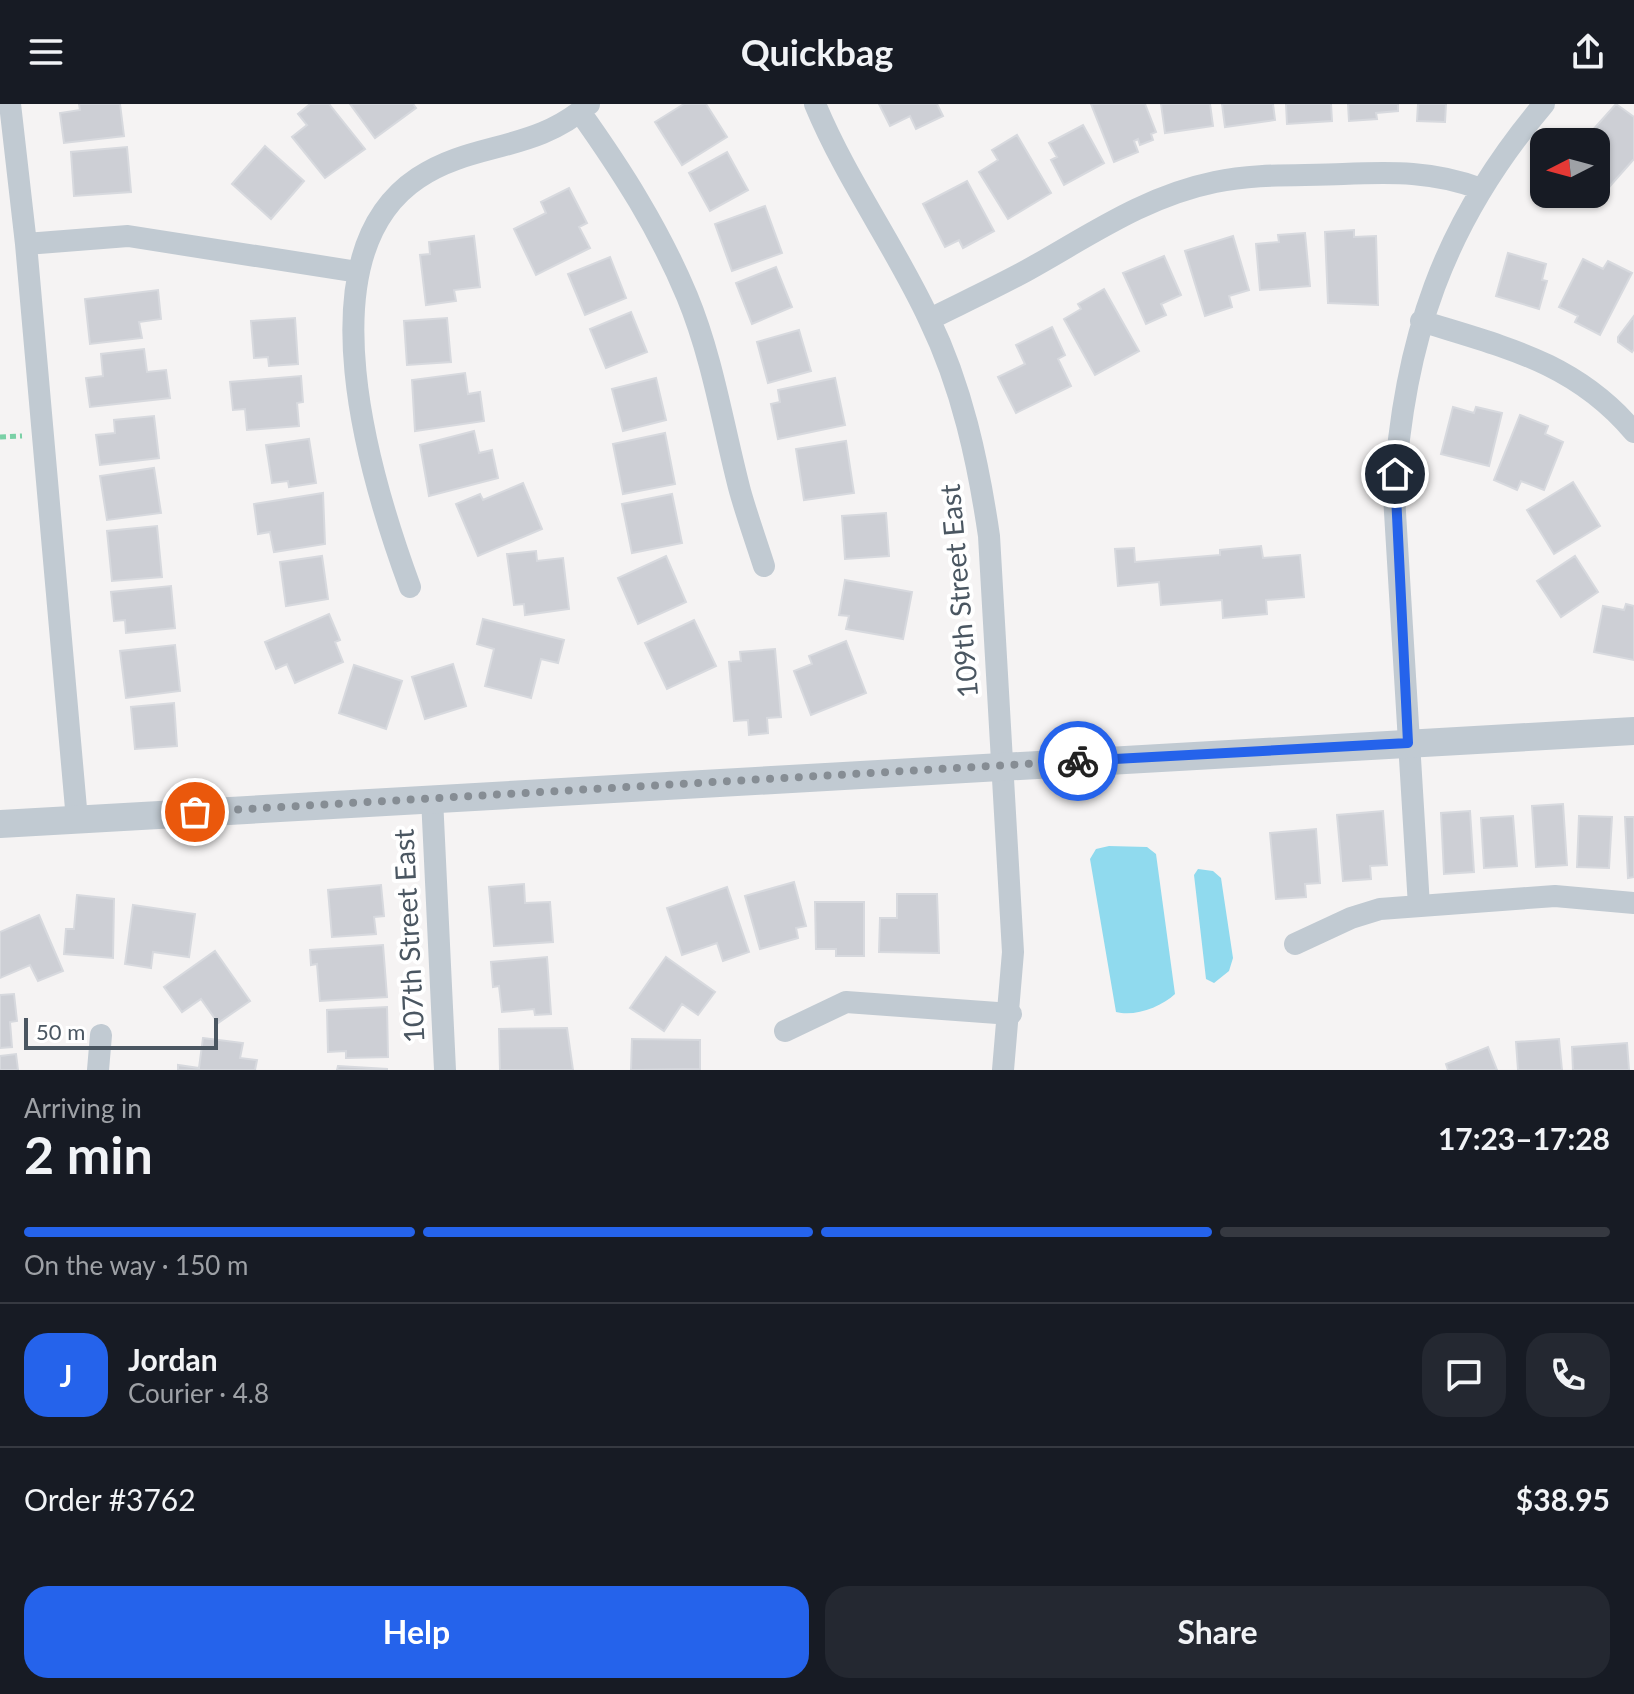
<!DOCTYPE html>
<meta charset="utf-8">
<style>
:root{--surface:#171b24;--page:#242831;--text:#f1f3f6;--muted:#9ea1a6;--line:#363941;--accent:#2563eb}
body{margin:0;font-family:Lato,sans-serif;background:var(--page);color:var(--text);height:100vh;display:flex;flex-direction:column;font-size:30px;white-space:nowrap}
*{box-sizing:border-box;margin:0}
p{font-size:26px;color:var(--muted)}
.icon{flex:none;width:44px;height:44px;fill:none;stroke:currentColor;stroke-width:2;stroke-linecap:round;stroke-linejoin:round}
.map{position:relative;height:966px;overflow:hidden}
.panel{display:flex;flex-direction:column;background:var(--surface);flex:1}
.panel>*{flex:none}
.needle{width:52px;rotate:264deg}
.buttons{position:absolute;left:1530px;top:24px;display:grid;gap:16px}
.buttons a{display:grid;place-items:center;width:80px;height:80px;border-radius:16px;background:var(--surface);box-shadow:0 2px 6px #0004;font-size:40px}
.scale{position:absolute;left:24px;bottom:20px;width:194px;box-sizing:border-box;padding-left:8px;border:4px solid #4a5661;border-top:0;font-size:22px;line-height:28px;white-space:nowrap;color:#4a5661;-webkit-text-stroke:6px #fff;paint-order:stroke}
.pin{position:absolute;display:grid;place-items:center;width:68px;height:68px;color:#fff;margin:-34px;border:4px solid #fff;border-radius:50%;box-shadow:0 2px 8px #0007}
.courier{position:absolute;display:grid;place-items:center;width:80px;height:80px;margin:-40px;border:6px solid #2563eb;border-radius:50%;background:#fff;color:#222;box-shadow:0 2px 10px #0007}
.headline em{font-style:normal;font-weight:700}
.headline div{display:flex;flex-direction:column-reverse}
.headline{display:flex;align-items:center;justify-content:space-between;height:136px;padding:0 24px}
h1{font-size:52px;font-weight:700;line-height:60px}
.bar{display:grid;grid-template-columns:repeat(4,1fr);gap:12px 8px;align-content:center;height:96px;padding:0 24px}
.bar i{height:10px;border-radius:6px;background:var(--line)}
.bar .on{background:var(--accent)}
.bar p{grid-column:span 4}
.line{display:flex;align-items:center;gap:20px;padding:0 24px;border-top:2px solid var(--line)}
.line div{flex:1}
.round{display:grid;place-items:center;flex:none;width:84px;height:84px;border-radius:24px;background:var(--page)}
.primary-button{display:flex;gap:16px;margin-top:auto;padding:16px 24px}
.primary-button a{flex:1;height:92px;border-radius:24px;background:var(--accent);color:#fff;font-size:32px;font-weight:700;line-height:92px;text-align:center}
.primary-button a+a{background:var(--page);color:var(--text)}
header{display:flex;justify-content:space-between;align-items:center;height:104px;padding:0 24px;background:var(--surface);font-size:36px;font-weight:700}
.map>svg:first-child{display:block}
.water{fill:#90daee}
.building{fill:#cdcfd5;stroke:#d7d9de;stroke-width:2}
.lines{fill:none;stroke-linecap:round;stroke-linejoin:round}
.path{stroke:#7ad0a6;stroke-width:5;stroke-dasharray:6 4;stroke-linecap:butt}
.minor{stroke:#c1cad2;stroke-width:22}
.tertiary{stroke:#c1cad2;stroke-width:28}
.done{stroke:#868d94;stroke-width:8;stroke-dasharray:0 14.4}
.route{stroke:#2563eb;stroke-width:10}
.labels{text-anchor:middle;stroke-width:8;stroke-linejoin:round;paint-order:stroke}
.street-label{font-size:28px;fill:#4a5661;stroke:#fff}
</style>
<header><svg class="icon" aria-label="menu" viewBox="0 0 24 24"><path d="M4 6h16M4 12h16M4 18h16"/></svg>Quickbag<svg class="icon" aria-label="share" viewBox="0 0 24 24"><path d="M12 15V3M7 8l5-5 5 5M5 13v7h14v-7"/></svg></header>
<div class="map">
<svg width="1634" height="966" viewBox="0 0 1634 966">
<rect width="100%" height="100%" fill="#f5f3f3"/>
<path class="water" d="M1109 742 1147 743 1156 750 1175 890C1161 903 1135 913 1116 908L1090 755 1096 745Z
M1198 765 1213 767 1221 774 1233 854 1229 867 1214 879 1206 875 1194 771Z"/>
<path class="building" d="M79 0H120L124 32 64 39 60 9 80 6Z
M310 0H329L365 45 325 74 292 33 307 21 298 10Z
M350 0H413L416 4 375 34Z
M684 0H706L727 33 682 61 655 18Z
M879 0H937L943 12 916 25 910 12 890 22Z
M1091 0H1145L1156 28 1151 30 1153 36 1140 41 1138 35 1134 37 1138 48 1114 58Z
M1161 0H1210L1213 22 1165 29Z
M1222 0H1273L1275 16 1225 23Z
M1286 0H1331L1332 17 1287 20Z
M1348 0H1398V7L1376 9 1377 15 1349 17Z
M1418 0H1446L1445 18 1417 17Z
M1616 0 1634 13V55L1610 82 1596 69V38H1582Z
M1083 21 1104 59 1064 81 1051 56 1057 53 1049 39Z
M1017 31 1051 89 1008 115 979 68 998 56 992 46Z
M265 42 304 77 271 115 232 80Z
M127 43 131 88 74 92 71 48Z
M727 48 748 86 710 107 689 69Z
M967 77 994 127 963 144 959 136 945 143 923 100Z
M569 84 587 119 579 123 590 144 536 171 514 125 546 109 541 98Z
M765 102 782 149 732 167 715 120Z
M1354 126V133L1376 132 1378 201 1328 199 1325 128Z
M1305 129 1310 182 1260 186 1256 140 1279 138 1278 131Z
M474 132 480 183 454 186 456 197 426 201 420 151 430 150 429 138Z
M1233 132 1249 186 1229 192 1232 203 1205 212 1185 147Z
M1508 149 1546 160 1542 176 1547 177 1539 205 1496 192Z
M1164 152 1181 191 1161 200 1166 211 1146 220 1123 169Z
M610 153 626 194 585 211 568 170Z
M1583 155 1603 165 1608 157 1632 169 1600 231 1575 218 1578 212 1559 203Z
M776 163 792 203 752 220 736 179Z
M1104 185 1139 247 1095 271 1064 215 1081 205 1078 200Z
M158 186 161 215 139 218 142 234 90 240 85 195Z
M631 208 647 248 606 264 590 225Z
M1634 212V245L1632 248 1618 238V233Z
M295 214 298 260 269 262 268 253 254 254 251 217Z
M447 214 451 258 407 261 404 217Z
M1052 223 1065 251 1058 255 1071 282 1016 309 998 273 1025 260 1016 241Z
M799 226 811 267 768 279 757 238Z
M144 245 147 268 166 266 170 294 90 303 86 274 103 272 101 250Z
M465 269 468 290 480 288 484 317 415 327 412 276Z
M301 272 303 298 297 299 299 322 247 326 245 305 233 306 230 278Z
M656 274 666 316 623 327 612 285Z
M835 274 845 321 778 335 771 300 780 298 778 286Z
M1453 303 1474 309 1476 303 1502 309 1489 362 1441 350Z
M1520 311 1548 322 1545 330 1563 338 1544 386 1521 377 1517 386 1494 376Z
M154 312 159 354 100 361 96 331 115 329 114 316Z
M474 327 479 349 492 346 498 374 429 392 420 341Z
M665 329 675 380 623 390 613 340Z
M309 335 316 379 289 383 288 377 272 379 266 341Z
M846 337 854 389 804 396 796 345Z
M154 364 161 409 107 416 100 372Z
M1573 378 1600 422 1554 450 1527 406Z
M523 379 542 425 478 452 456 400 480 390 483 396Z
M323 389 325 440 274 448 270 428 258 430 254 400Z
M672 390 682 439 632 449 622 400Z
M886 409 889 452 845 455 842 412Z
M157 422 162 473 112 477 107 427Z
M1261 442 1263 454 1300 451 1304 493 1266 496 1267 510 1223 514 1222 496 1161 501 1159 478 1118 482 1115 445 1134 444 1135 458 1220 451V446Z
M536 447 537 457 563 454 569 505 525 511 524 500 514 501 507 450Z
M322 452 328 495 286 502 280 458Z
M666 452 686 498 638 520 618 474Z
M1575 452 1598 488 1561 513 1537 477Z
M845 476 912 488 903 535 846 525 849 512 839 511Z
M171 482 175 524 126 529 125 516 114 517 111 488Z
M1626 500 1634 502V556L1594 548 1603 502 1624 506Z
M329 510 340 536 335 538 343 558 295 579 287 560 276 565 265 538Z
M483 515 564 536 558 559 541 555 531 594 485 582 494 545 477 540Z
M694 516 716 562 667 585 645 539Z
M846 537 866 589 811 611 794 567 812 560 809 552Z
M175 541 180 587 126 594 120 547Z
M775 545 781 613 767 614 768 629 749 631 748 616 734 617 729 558 741 557 740 548Z
M453 560 466 602 425 615 412 573Z
M354 561 402 577 386 625 339 609Z
M174 599 177 642 135 645 131 603Z
M1563 700 1567 761 1536 763 1532 702Z
M1383 707 1387 761 1370 762 1371 775 1343 777 1337 711Z
M1470 707 1474 768 1444 770 1441 709Z
M1513 712 1517 762 1484 764 1481 714Z
M1579 712 1612 713 1609 764 1577 763Z
M1625 713H1634V773L1628 774Z
M1316 725 1320 779 1305 780 1306 793 1276 795 1270 729Z
M794 778 806 822 796 824 798 834 760 845 745 792Z
M524 780 525 799 550 798 553 838 494 842 489 783Z
M381 781 384 812 374 813 376 830 332 833 328 786Z
M727 783 749 848 723 857 717 839 682 851 667 804Z
M897 790H937L939 849 879 848 880 814H897Z
M77 791 114 795 113 854 64 850 66 825H74Z
M815 798H864V852H836V845H816Z
M133 801 195 810 189 853 153 848 151 864 125 860Z
M39 811 63 867 38 877 30 861 0 874V828Z
M383 841 387 893 320 897 317 860 311 861 310 846Z
M215 847 250 897 218 919 201 895 182 908 164 883Z
M547 853 551 910 535 911 534 905 502 908 499 882 493 883 491 858Z
M666 853 715 888 698 911 682 900 664 927 630 904Z
M14 890 17 917 10 918 12 943 0 944V891Z
M387 903 388 953 346 954V947L328 948 327 906Z
M567 924 573 966H500L499 925Z
M203 934 243 939 240 954 257 956 255 966H178V961L199 964Z
M632 935 700 936V965L631 966Z
M1559 935 1562 966H1518L1516 938Z
M1627 939 1629 966H1573L1572 943Z
M1488 943 1497 966H1448L1446 960Z
M16 950 18 966H0V952Z
M338 962 387 965V966H337Z"/>
<g class="lines">
<path class="path" d="M0 333 22 332"/>
<path class="minor" d="M10 0 26 140 77 716
M815 0C846 75 895 142 929 215 962 283 978 357 989 432L1013 848 1003 966
M580 8C622 67 659 125 687 192 713 255 723 322 740 387 747 412 756 437 764 462
M26 140 128 132 358 168
M930 215C960 200 992 185 1022 169 1086 134 1142 93 1215 78 1257 69 1300 72 1343 70 1392 68 1434 67 1481 85
M1421 217C1504 243 1575 258 1634 328
M410 483C371 377 301 152 418 74 473 37 534 49 589 0
M432 694 445 966
M1419 802 1394 392C1403 237 1443 119 1544 0
M1295 840 1351 814 1380 805 1555 792 1634 799
M785 927 846 898 1011 910
M98 966 101 931"/>
<path class="tertiary" d="M0 720 1634 627"/>
</g>
<g class="lines">
<path class="done" d="M195 708 1078 657"/>
<path class="route" d="M1078 657 1408 639 1395 370"/>
</g>
<g class="labels">
<g class="street-label">
<text transform="translate(959 487) rotate(-95)" y="10">109th Street East</text>
<text transform="translate(409 832) rotate(-93)" y="10">107th Street East</text>
</g>
</g>
</svg>
<div class="buttons">
<a><svg class="needle" viewBox="-14 -14 28 28"><path d="M0-13l5 13h-10z" fill="#e53935"/><path d="M0 13l5-13h-10z" fill="#9ea1a6"/></svg></a>
</div>
<div class="scale">50 m</div>
<div class="pin" style="left:195px;top:708px;background:#ea580c"><svg class="icon" aria-label="bag" viewBox="0 0 24 24"><path d="M5 8h14l-1 12H6zM9 8a3 3 0 0 1 6 0"/></svg></div>
<div class="pin" style="left:1395px;top:370px;background:#1f2937"><svg class="icon" aria-label="home" viewBox="0 0 24 24"><path d="M3 11l9-7 9 7M6 9v11h12V9"/></svg></div>
<div class="courier" style="left:1078px;top:657px"><svg class="icon" aria-label="bike" viewBox="0 0 24 24"><circle cx="6" cy="16" r="4"/><circle cx="18" cy="16" r="4"/><path d="M6 16l4-8h5l3 8M10 8l3 8H6M13 5h3"/></svg></div>
</div>
<section class="panel">
<div class="headline"><div><h1>2 min</h1><p>Arriving in</p></div><em>17:23–17:28</em></div>
<div class="bar"><i class="on"></i><i class="on"></i><i class="on"></i><i></i><p>On the way · 150 m</p></div>
<div class="line" style="height:144px"><b class="round" style="background:var(--accent);color:#fff">J</b><div><b>Jordan</b><p>Courier · 4.8</p></div><a class="round"><svg class="icon" aria-label="chat" viewBox="0 0 24 24"><path d="M4 5h16v11H9l-5 4z"/></svg></a><a class="round"><svg class="icon" aria-label="phone" viewBox="0 0 24 24"><path d="M5 4h4l2 5-3 2q2 4 5 5l2-3 5 2v4C11 20 4 13 5 4z"/></svg></a></div>
<div class="line" style="height:104px"><div>Order #3762</div><b>$38.95</b></div>
<div class="primary-button"><a>Help</a><a>Share</a></div>
</section>
